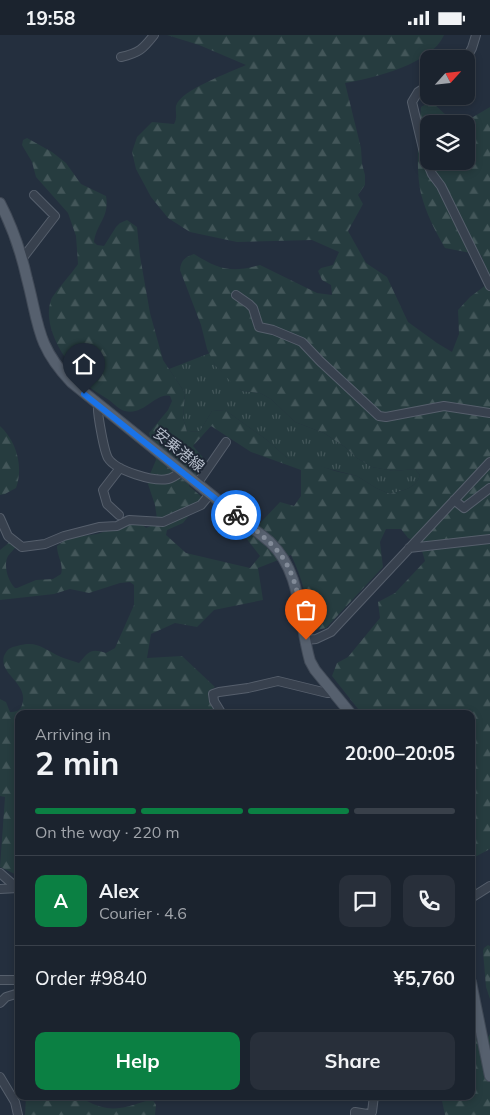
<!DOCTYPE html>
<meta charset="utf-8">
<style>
:root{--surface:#1b232e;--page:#282f3a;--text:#f1f3f6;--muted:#a0a4aa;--line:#39404a;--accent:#0b8043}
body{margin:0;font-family:Mulish,"Noto Sans JP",sans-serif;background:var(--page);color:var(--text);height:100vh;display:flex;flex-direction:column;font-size:19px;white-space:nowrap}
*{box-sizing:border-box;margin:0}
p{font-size:16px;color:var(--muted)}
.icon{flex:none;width:28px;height:28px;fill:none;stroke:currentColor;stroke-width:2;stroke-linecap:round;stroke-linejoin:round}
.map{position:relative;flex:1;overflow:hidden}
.sheet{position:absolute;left:15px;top:675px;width:460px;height:390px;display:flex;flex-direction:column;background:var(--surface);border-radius:10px;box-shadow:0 2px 8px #0003,0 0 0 1px var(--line)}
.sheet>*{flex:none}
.needle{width:32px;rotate:63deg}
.controls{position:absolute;left:420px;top:15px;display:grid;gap:10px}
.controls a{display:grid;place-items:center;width:55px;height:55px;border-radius:10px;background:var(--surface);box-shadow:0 2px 8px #0003,0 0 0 1px var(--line);font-size:25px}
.pin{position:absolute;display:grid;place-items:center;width:42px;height:42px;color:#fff;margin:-51px -21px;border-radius:50% 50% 50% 0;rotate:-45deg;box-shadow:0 0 5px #0007}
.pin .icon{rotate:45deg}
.courier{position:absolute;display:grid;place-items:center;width:50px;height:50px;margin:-25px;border:4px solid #1a73e8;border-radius:50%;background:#fff;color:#222;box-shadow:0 1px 6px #0007}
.overview em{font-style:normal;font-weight:700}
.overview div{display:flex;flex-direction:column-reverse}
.overview{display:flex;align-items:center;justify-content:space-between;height:85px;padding:0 20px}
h1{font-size:32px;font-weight:700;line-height:38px}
.bar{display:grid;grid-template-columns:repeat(4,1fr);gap:8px 5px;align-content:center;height:60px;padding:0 20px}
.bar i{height:6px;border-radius:4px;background:var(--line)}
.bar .on{background:var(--accent)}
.bar p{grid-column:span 4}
.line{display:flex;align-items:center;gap:12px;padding:0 20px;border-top:1px solid var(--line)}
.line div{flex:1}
.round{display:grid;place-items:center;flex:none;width:52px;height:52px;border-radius:10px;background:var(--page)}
.action{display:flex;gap:10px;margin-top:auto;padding:10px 20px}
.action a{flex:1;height:58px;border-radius:10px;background:var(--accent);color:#fff;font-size:20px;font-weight:700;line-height:58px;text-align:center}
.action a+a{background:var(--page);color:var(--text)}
.status{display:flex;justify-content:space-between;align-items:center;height:35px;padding:0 25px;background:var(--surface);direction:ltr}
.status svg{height:14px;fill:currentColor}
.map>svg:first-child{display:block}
.grass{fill:url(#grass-tufts)}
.forest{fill:url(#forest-firs);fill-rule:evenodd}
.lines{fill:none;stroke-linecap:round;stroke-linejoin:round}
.minor-casing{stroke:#565f6c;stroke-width:10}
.major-casing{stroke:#414a57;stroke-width:12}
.minor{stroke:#38414e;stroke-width:8}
.major{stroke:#56606e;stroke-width:10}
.done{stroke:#828b98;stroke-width:5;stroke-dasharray:0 9}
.route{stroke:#1a73e8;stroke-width:6}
.labels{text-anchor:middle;stroke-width:4;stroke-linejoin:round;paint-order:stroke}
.street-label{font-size:15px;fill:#b4bcc9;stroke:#1d2633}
</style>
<div class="status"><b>19:58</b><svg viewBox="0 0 49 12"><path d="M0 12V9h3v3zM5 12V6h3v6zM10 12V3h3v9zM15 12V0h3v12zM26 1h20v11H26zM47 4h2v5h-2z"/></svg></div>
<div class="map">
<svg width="490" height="1080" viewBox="0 0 490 1080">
<defs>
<pattern id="grass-tufts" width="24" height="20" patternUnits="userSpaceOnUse" patternTransform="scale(1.25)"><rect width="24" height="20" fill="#263c3f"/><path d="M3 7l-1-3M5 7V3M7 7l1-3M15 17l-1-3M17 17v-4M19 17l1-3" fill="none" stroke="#435659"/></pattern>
<pattern id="forest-firs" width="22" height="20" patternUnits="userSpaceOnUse" patternTransform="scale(1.25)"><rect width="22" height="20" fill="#263c3f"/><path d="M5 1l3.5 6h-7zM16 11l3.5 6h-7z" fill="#435659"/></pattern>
</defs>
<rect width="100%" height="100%" fill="#242f3e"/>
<path class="grass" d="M210 318 215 330 242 356 260 358 271 364 295 387 324 398 345 412 357 423 372 432 394 436 415 434 420 440C416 454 403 455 390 459L376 453 357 441 287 423 267 405 225 375 212 376 200 396 187 397 183 383 185 358 169 334Z"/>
<path class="forest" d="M167 0H444C432 29 374 43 345 48L361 113 362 129 365 140V150L358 160 363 169 348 196 366 228 387 242 408 287 437 308 452 317 459 299 458 275 470 262 490 247V814L471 824V679H362L332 641 337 628 348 622 380 583 378 567 395 558 425 526 420 509 408 503 401 494H386L380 507 383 532 326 593 317 595 311 592C308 567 302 542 291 520L258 533 263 565 214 575 197 592 175 588 151 599 147 623 182 621 215 652 208 657 209 666 217 679H19V841L0 832 5 762 0 761V664L6 667 10 677C16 677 20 676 22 670 28 652 9 644 4 630 3 626 3 622 5 619 8 613 12 612 17 611 38 605 43 614 61 622 66 624 73 626 79 628 89 616 91 613 106 618L115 613 134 570V550L130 547 120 548 89 558 70 554 54 559 0 565V515L11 506 16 511C14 515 11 517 8 521 3 530 8 546 15 553H17L36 545 53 544 61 539C64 530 57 521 57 511L68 503 97 499 125 490H143L146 493 153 490 157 484 155 470 147 446 156 425 149 398 168 375 172 366 170 361C156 357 144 381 125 376 120 375 114 369 109 365 102 360 94 356 87 350 68 330 41 294 51 265 53 259 73 237 78 229L76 201 68 178 36 142 32 127 22 110 23 105 27 103 52 117 66 128 81 149 106 161C110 182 96 189 94 207L97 210 104 211 116 192 120 188 127 185 137 192 140 221 150 278 163 325 185 358 183 383 187 397 200 396 212 376 225 375 267 405 287 423 312 428 335 436 357 441 376 453 390 459C403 455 416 454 420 440L415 434 394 436 372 432 357 423 345 412 324 398 295 387 271 364 260 358 242 356 232 348 215 330 207 314 201 290 180 235C181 225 185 222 194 219 220 235 231 238 260 230L317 258 332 260 331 250 322 245 318 236 321 233 333 230 339 217 312 205 237 207 190 197 168 183 151 162 136 134 132 117 137 102 152 87 174 89C178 82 175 77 176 71 180 55 231 37 246 30L199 10ZM211 391 251 417 301 435V461L294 471 280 467 246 503 260 521 250 533 186 518 166 500 167 495 183 488 203 463 189 451 206 426 193 411Z
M431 66 451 85H468L490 72V243L481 220 445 213C435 196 426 178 421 159 415 133 419 99 421 72ZM429 89H466V126H429Z
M0 391C16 406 24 431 16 453L5 459 0 460Z
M488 910 490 911V964L486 952 483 916 484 913Z
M471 995 478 1003 488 1002 490 999V1080H445L441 1061H471Z
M26 1061H83L85 1065C111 1079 123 1073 149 1065H153L156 1070 155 1080H25Z"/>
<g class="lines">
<g class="minor-casing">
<path id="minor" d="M121 22C139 18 143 14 154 0
M466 24 472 13 476 0
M429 50 418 57 412 67 425 122 432 139 441 151 490 251
M22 224 55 181 34 160
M236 260 249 269 253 273 259 292 273 295 302 307 320 326 379 381 386 382 444 371 490 378
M98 370C97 378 104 416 108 423 116 436 154 447 168 444 173 443 178 439 182 436
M197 449 226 407
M454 465 464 473 490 453
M119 480 107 469 103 455 120 433
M0 483 8 501 22 512 45 509 64 501 99 492 117 491 129 485 163 487 201 470 210 459
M409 513 490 504
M306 605 316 604 331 597 490 427
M222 679 214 666 213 659 219 657 248 653 278 646 327 658H333
M0 838 17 853
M0 854 18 853
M471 863 490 851
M0 945H19
M0 968 6 962 19 958
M0 1042 15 1067 18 1080
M355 1080V1077L367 1079 372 1077 374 1061"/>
</g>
<g class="major-casing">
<path id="major" d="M0 168C13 193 21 217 27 244 39 289 36 310 71 347L270 507C303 539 298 585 310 626L315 635 351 679
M471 947 490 1041"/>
</g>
<use href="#minor" class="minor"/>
<use href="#major" class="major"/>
</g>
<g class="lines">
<path class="done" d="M236 480C249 490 263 500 274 512 298 536 300 573 306 605"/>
<path class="route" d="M84 359 236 480"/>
</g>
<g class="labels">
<g class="street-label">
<text transform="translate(179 415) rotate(39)" y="5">安乗港線</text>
</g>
</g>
</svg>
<div class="controls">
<a><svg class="needle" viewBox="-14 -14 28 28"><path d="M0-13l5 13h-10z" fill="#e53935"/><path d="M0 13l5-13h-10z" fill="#a0a4aa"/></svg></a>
<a><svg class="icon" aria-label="layers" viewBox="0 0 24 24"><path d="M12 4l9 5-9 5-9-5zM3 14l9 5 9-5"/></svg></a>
</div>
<div class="pin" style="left:306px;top:605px;background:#ea580c"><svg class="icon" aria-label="bag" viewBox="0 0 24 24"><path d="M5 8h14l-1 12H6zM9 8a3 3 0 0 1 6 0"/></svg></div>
<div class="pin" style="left:84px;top:359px;background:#1f2937"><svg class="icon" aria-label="home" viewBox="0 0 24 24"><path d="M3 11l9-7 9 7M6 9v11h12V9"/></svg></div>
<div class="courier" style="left:236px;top:480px"><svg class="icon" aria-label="bike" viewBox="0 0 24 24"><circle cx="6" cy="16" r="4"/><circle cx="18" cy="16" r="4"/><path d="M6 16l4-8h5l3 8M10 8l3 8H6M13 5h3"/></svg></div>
<section class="sheet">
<div class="overview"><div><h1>2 min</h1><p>Arriving in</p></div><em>20:00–20:05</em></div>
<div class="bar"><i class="on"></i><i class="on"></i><i class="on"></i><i></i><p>On the way · 220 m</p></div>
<div class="line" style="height:90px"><b class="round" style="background:var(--accent);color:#fff">A</b><div><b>Alex</b><p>Courier · 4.6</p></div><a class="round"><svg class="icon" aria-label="chat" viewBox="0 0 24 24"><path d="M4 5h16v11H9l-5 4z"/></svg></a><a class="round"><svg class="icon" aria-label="phone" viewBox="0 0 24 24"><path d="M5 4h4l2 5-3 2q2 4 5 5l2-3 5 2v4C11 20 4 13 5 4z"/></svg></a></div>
<div class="line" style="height:65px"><div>Order #9840</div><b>¥5,760</b></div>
<div class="action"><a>Help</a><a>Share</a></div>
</section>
</div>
